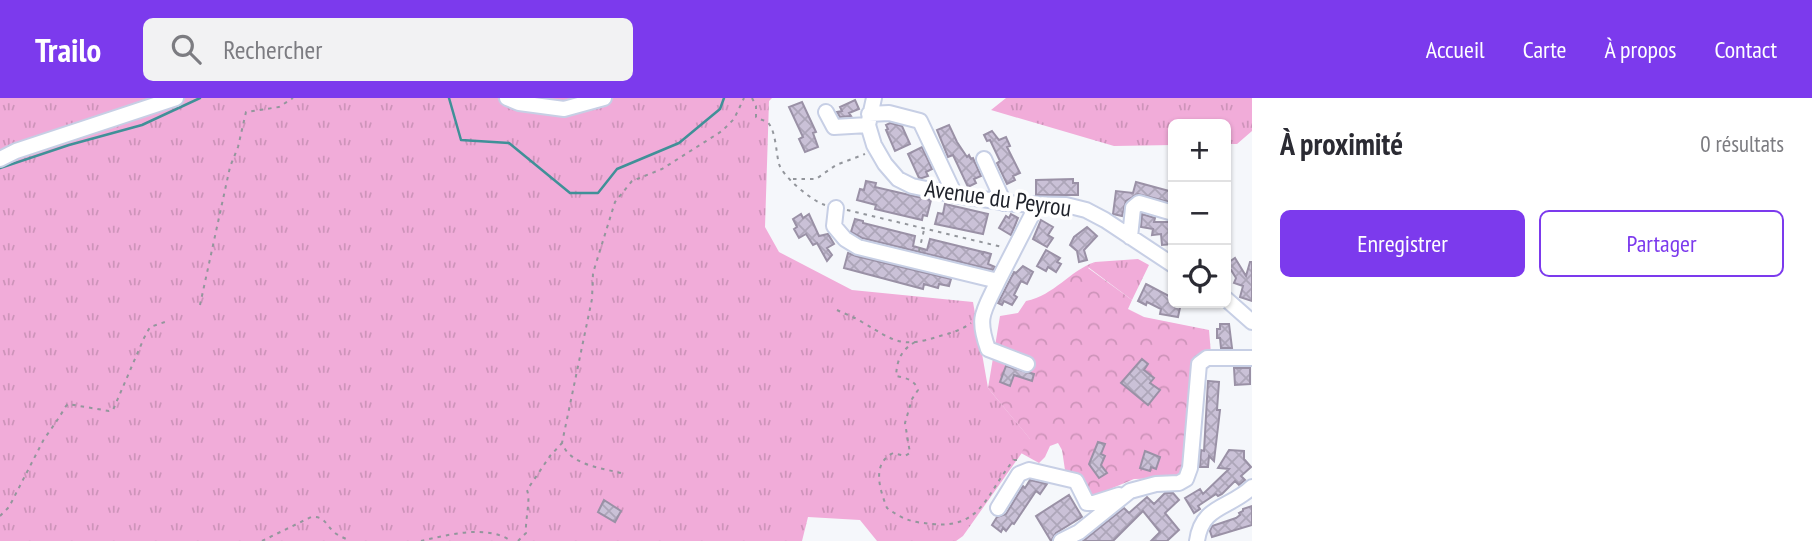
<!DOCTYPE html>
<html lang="fr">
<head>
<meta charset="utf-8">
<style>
  :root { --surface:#fff; --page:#f2f2f3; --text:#2b2b33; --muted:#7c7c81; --line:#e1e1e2; --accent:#7c3aed }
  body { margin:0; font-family:"PT Sans Narrow",sans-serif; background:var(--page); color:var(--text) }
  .controls { position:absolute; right:21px; top:21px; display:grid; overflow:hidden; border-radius:10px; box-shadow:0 2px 5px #0004 }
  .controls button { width:63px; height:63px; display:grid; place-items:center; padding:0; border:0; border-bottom:2px solid var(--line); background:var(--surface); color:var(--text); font:35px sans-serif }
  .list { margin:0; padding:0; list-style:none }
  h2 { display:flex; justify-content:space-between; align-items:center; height:91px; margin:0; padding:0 28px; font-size:30px }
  h2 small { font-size:23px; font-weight:400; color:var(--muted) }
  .actions { display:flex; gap:14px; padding:21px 28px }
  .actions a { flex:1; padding:16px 0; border:2px solid var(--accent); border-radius:10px; text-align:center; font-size:24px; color:var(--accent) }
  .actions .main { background:var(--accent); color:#fff }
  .icon { flex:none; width:38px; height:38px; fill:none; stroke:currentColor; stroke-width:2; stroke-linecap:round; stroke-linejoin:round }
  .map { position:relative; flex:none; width:1252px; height:443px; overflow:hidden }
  header { display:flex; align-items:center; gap:42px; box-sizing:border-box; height:98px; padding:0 35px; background:var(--accent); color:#fff }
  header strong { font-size:33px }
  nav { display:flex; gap:38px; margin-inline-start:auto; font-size:24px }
  .search { width:490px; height:63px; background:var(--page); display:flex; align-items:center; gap:18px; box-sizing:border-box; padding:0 24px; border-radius:10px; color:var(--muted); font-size:26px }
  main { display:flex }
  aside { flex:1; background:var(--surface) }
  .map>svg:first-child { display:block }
  .grass { fill:url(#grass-tufts) }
  .forest { fill:url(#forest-crowns) }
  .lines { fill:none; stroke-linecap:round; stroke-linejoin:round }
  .stream { stroke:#409098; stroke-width:2.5 }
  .building { fill:url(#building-cross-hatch); stroke:#9a91a6; stroke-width:2 }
  .minor-casing { stroke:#c7cfe5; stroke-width:18 }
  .path { stroke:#93969c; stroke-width:2; stroke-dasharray:3.5 5; stroke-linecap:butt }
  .minor { stroke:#fff; stroke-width:14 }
  .labels { text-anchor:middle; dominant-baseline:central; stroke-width:7; stroke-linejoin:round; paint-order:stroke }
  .street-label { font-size:24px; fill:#20232b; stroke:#fff }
</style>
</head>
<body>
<header>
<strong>Trailo</strong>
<div class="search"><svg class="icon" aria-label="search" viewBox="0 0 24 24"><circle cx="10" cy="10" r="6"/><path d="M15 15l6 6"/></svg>Rechercher</div>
<nav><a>Accueil</a><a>Carte</a><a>À propos</a><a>Contact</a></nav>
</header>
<main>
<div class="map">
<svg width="1252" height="443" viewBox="0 0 1252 443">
  <defs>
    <pattern id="grass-tufts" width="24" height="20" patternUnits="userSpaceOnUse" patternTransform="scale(1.75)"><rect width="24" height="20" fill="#f1acd9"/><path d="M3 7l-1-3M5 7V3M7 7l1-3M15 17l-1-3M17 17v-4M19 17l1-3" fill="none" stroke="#ce94ba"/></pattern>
    <pattern id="forest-crowns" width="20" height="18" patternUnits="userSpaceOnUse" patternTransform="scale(1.75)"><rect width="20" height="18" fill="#f1acd9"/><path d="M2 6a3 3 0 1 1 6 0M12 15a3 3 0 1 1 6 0" fill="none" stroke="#ce94ba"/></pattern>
    <pattern id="building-cross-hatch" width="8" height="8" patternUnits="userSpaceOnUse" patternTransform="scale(1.75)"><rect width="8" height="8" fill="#cac1d7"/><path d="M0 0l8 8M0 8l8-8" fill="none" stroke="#ada6b9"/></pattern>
  </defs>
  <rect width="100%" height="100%" fill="#f5f7fb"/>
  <path class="grass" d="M0,0H772L769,3L765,129L779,154L852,192L973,204L988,290L1031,342L963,438L956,443H877L860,422L808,419L802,443H0Z
    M1006,0H1252V33L1237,46H1226V26H1173V47L1114,48L991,12Z
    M1138,161L1149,167L1132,202L1088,169L1095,164Z"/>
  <path class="forest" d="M1095,164L1088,170L1132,202L1128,211L1144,219L1209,232L1211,256L1199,257L1193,263L1183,373L1177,380L1134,381L1091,399L1074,376L1065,372L1062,352L1058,345L1050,348L1045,359L1039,365L1021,355L1030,341L988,290L1000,218L1018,215L1026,203C1055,197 1069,173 1095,164Z"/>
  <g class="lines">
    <path class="stream" d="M449,0L461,42L509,45L570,95H598L617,71L679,45L720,11L724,0
      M0,70L69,47L142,27L200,0"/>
  </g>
  <path class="building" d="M855,2L859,11L849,15L851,18L840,19L837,14L842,13L840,9Z
    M802,4L816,34L813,35L818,49L805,54L799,41L803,39L789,9Z
    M890,25L902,28L910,46L895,53L886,32L888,31L886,27Z
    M949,27L957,44L967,59L969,57L971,61L973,60L981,78L974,81L976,85L968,89L953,57L948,59L937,32Z
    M992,33L999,42L1006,39L1010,48L1007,49L1020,75L1013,78L1015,82L1007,86L997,65L1000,63L990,42L987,43L984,37Z
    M922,49L932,71L926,74L928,78L922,80H919L908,56Z
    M1073,81V85H1078V97H1036V82Z
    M866,83L876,85L875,89L931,102L927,118L923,117L922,122L875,111L876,107L857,102L860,91L864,92Z
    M1136,84L1173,94V105L1138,96L1126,103L1122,118L1113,116L1116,93L1133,95Z
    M945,106L988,116L983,136L935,126L938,115L943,116Z
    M801,116L803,120L809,116L819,138L828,136L834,146L827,150L832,157L827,163L817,145L813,147L806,136L799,140L794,131L797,129L793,121Z
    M1011,116L1018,120L1011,137L999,130L1006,118L1009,120Z
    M1142,116L1155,120L1154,124H1173L1172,146L1162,147L1161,136L1152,137L1153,131L1141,129Z
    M855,121L863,123V125L915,138L913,148L927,152L930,141L983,154L982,157L984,154L991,156L988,166L995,169L993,172L862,140L851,134Z
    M1041,122L1053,129L1048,137L1053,140L1047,149L1033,141Z
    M1087,129L1097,138L1084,152L1087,162L1079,164L1077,153L1070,147L1074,139Z
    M1046,152L1060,160L1057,164L1061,166L1056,174L1048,169L1046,173L1037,168Z
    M848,155L856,158L951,181L949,188L939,186L938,190L924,186L923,191L844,170Z
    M1235,160L1246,178L1250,164H1252V203L1240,199L1243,188L1234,185L1236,180L1231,172L1226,171V166Z
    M1023,168L1033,174L1027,186L1021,183L1014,197L1017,199L1012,207L1004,203L1002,207L998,205L1014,174L1016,175Z
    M1146,186L1173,200V205H1181L1178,219L1160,216L1161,211L1147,204L1146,207L1138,203Z
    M1220,226H1229L1232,250H1221L1220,240H1217V231H1220Z
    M1142,261L1148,266L1144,272L1154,280L1150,285L1160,292L1148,307L1121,285Z
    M1006,268L1034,276L1032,283L1014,277L1010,288L1000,284Z
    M1234,270H1250V286L1235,287Z
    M1208,283L1219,284L1217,312H1220L1214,363L1209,358L1208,369H1200L1201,352L1204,353Z
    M1098,344L1105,346L1101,356L1105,358L1101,367L1107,375L1099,380L1089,366Z
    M1229,352L1244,353V361L1251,369L1241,378L1245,382L1239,387L1235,383L1222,396L1218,398L1216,396L1198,408L1200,411L1194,415L1185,400L1200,391L1203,396L1229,371L1218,370Z
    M1145,353L1160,359L1156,371L1151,369L1150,373L1140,370Z
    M1030,382L1047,386L1040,396L1036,393L1014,426L1012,425L1006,433L1003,430L1001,434L992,427L997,419L1006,416L1023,388L1025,390Z
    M1165,395H1173L1179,402L1165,415L1179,432L1167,443H1151L1160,434L1143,413L1113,443H1083L1124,410L1129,415L1147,399L1154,406Z
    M1069,397L1082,419L1056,435L1051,443L1036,418Z
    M604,402L621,413L615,424L598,414Z
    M1252,408V427L1212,439L1210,433L1212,428L1236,420L1240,417L1239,415L1243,413V411Z"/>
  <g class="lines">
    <g class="minor-casing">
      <path id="minor" d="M507,0L519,5L564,11L604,0
        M874,0L868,27L874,47L885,66L898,81L912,88L955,97L1016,106L1066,107L1086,112L1105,122L1173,167
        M826,14L834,29L868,27
        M869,16L889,15L920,23L955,97
        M0,61L16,53L176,0
        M984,61L1004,105
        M836,110L834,128L845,141L858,149L998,183L1037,107
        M1130,139L1133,110L1139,105L1173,115
        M998,183C984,213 976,218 988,251L1027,266
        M1226,201L1252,224
        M998,410L1019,376L1029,372L1076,383L1087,405H1094L1119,397
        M1061,443L1079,434L1130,393L1156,386L1179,385L1186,381L1190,370L1199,266L1207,260H1252
        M1197,443C1202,407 1229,411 1252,389"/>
    </g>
    <path class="path" d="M752,0L756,8V19C759,21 762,22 766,23C776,29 776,56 779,66C783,79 812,103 825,107
      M793,81H816L836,67L865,56
      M847,112L1002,149
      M919,153L924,132
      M200,207L230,69L238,49L246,14L279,9L293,0
      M837,212C845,216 854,219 862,224C895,243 900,251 940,238C951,235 962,232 971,225
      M915,244C901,252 897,262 896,278C906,280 915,282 918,292L912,301L905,325L910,355L905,358L893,355C871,366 880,392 887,410C905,423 912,424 933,426C983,431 987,393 1014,362H1020
      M621,375C601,370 570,367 562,345L592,201L593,175L615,104L632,83L662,71L722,33L734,21L744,0
      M0,418L9,409L44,341C52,330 59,320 66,308L68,306L109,313L113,312L144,240L150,229L165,224
      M262,443L311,419C325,418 325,426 334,434C338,438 345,440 350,443
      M421,443C447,437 487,426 511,443
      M518,443L526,435C525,421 531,402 527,392L550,358L562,345"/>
    <use href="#minor" class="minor"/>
  </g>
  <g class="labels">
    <g class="street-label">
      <text transform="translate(998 100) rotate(8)">Avenue du Peyrou</text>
    </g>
  </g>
</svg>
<div class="controls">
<button>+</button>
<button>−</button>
<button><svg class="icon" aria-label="locate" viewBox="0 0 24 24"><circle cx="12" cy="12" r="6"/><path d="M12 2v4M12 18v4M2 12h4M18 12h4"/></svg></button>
</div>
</div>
<aside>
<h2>À proximité<small>0 résultats</small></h2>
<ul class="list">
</ul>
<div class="actions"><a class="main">Enregistrer</a><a>Partager</a></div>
</aside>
</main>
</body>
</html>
